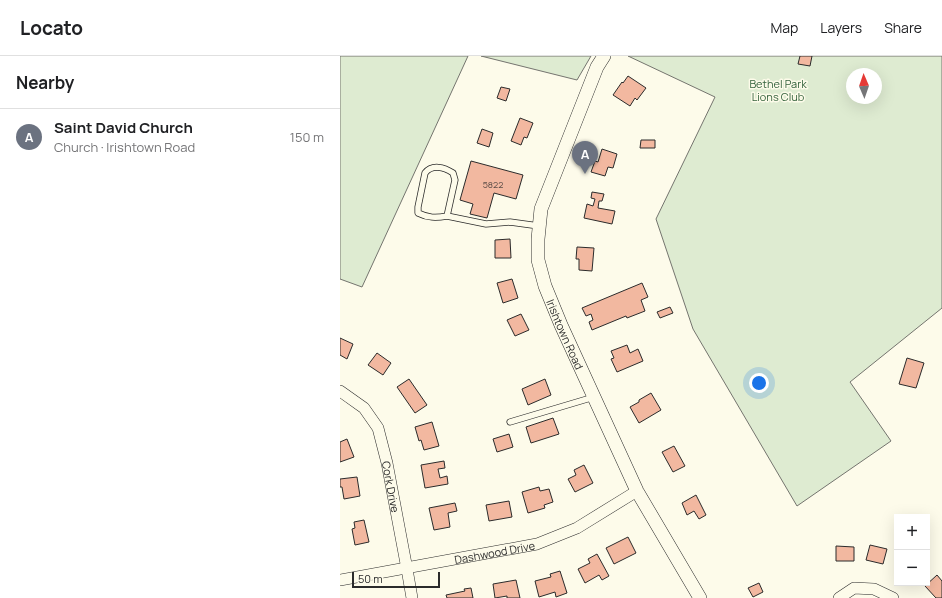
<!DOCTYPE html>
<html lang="en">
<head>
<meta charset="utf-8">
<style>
  :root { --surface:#fff; --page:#f6f6f6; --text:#202124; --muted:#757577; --line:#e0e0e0; --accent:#c62828 }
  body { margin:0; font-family:Manrope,sans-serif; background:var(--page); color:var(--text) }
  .controls { position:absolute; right:12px; bottom:12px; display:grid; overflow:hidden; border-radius:0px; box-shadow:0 4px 16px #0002 }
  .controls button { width:36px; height:36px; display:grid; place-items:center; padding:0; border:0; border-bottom:1px solid var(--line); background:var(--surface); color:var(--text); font:20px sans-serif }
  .compass { position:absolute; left:506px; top:12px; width:36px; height:36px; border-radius:50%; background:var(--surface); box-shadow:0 4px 16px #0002; rotate:358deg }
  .scale { position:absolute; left:12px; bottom:10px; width:88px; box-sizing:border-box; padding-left:4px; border:2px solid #2b2b2b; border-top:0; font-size:11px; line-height:14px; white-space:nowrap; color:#2b2b2b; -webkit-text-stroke:3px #fdfbea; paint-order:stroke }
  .you { position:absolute; left:419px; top:327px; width:14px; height:14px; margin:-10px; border:3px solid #fff; border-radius:50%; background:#1a73e8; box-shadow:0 0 0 6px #1a73e833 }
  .badge { display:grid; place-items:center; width:26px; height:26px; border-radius:50%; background:var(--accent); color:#fff; font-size:13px; font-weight:700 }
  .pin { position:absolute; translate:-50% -33px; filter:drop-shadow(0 1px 2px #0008) }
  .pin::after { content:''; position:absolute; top:21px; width:14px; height:12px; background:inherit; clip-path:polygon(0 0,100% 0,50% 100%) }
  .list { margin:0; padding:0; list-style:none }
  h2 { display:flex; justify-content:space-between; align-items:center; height:52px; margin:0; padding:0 16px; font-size:17px }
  h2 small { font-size:13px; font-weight:400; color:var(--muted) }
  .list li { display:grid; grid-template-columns:26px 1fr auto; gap:12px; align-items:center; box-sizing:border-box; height:56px; padding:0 16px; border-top:1px solid var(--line) }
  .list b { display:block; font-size:15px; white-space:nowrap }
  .list p { margin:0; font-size:13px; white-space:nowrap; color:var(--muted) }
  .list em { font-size:13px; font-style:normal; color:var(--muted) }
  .map { position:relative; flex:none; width:602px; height:542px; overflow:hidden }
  header { display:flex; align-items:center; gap:24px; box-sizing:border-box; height:56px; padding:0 20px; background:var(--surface); border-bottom:1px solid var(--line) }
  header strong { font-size:19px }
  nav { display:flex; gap:22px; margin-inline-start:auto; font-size:14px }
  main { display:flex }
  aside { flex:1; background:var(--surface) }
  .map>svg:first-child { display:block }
  .green { fill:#deebd1; stroke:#74746e; fill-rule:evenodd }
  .building { fill:#f2b8a0; stroke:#2b2b2b }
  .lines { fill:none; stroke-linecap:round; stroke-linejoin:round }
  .service-casing { stroke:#2b2b2b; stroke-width:7 }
  .minor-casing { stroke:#2b2b2b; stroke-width:12 }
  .tertiary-casing { stroke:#2b2b2b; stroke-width:14 }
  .service { stroke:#fdfbea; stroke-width:5.5 }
  .minor { stroke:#fdfbea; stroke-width:11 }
  .tertiary { stroke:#fdfbea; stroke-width:13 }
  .labels { text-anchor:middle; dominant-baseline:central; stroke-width:3; stroke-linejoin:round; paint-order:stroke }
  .number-label { font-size:9px; fill:#5d4e48 }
  .park-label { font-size:11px; fill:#34623c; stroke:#fdfbea }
  .street-label { font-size:11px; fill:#2b2b2b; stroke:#fdfbea }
</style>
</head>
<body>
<header>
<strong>Locato</strong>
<nav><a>Map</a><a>Layers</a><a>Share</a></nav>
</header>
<main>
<aside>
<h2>Nearby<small></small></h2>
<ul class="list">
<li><span class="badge" style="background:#6b7280">A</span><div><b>Saint David Church</b><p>Church · Irishtown Road</p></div><em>150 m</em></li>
</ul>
</aside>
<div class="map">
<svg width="602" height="542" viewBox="0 0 602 542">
  <rect width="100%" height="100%" fill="#fdfbea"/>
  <path class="green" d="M0,0H128L22,231L0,223Z
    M141,0H251L237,24Z
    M288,0H602V252L510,326L551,385L457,450L353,273L316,163L375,41ZM512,18H536V42H512Z"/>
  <path class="building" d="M460,0H472L470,10L458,8Z
    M288,20L306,32L297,44L295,42L290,50L273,39L282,26L283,27Z
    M161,31L170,33L166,45L157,42Z
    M180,62L193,67L187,82L184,81L181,89L171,85Z
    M142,73L153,77L149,91L137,87Z
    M301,84H315V92H300Z
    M262,93L277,98L273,112L268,111L265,120L251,116L255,105L258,106Z
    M131,105L183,119L176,143L154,137L147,162L130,158L133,148L120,144Z
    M252,136L264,138L262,145H259L258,152L275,155L272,168L244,162L247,148L253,150L255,143L251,142Z
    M170,183L171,202H155V184Z
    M237,191L254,192L252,215L239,214V203H236Z
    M172,223L178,242L163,247L157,227Z
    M302,227L308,241L301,244L305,255L287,262L286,260L252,274L249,266L253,264L251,258L246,260L242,252Z
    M330,251L333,257L320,262L317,256Z
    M181,258L189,274L175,280L167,264Z
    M0,282L13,288L7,303L0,299Z
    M287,289L290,297L298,293L303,305L277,316L271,303L274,302L271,295Z
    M37,297L51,307L43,319L28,309Z
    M567,302L584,307L576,332L559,328Z
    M69,323L87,349L75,357L57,331Z
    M205,323L211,339L188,349L182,333Z
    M311,337L321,354L299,367L290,351L299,346V344Z
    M213,362L219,378L191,387L186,371Z
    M92,366L99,390L84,394L81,384L79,385L75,371Z
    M169,378L173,391L157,396L153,383Z
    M7,383L14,401L0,406V386Z
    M334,390L345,410L333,416L322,396Z
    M104,405L105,412L98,413L100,422L107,420L108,428L85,432L81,409Z
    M244,409L253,427L235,436L228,423L236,419L234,414Z
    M17,421L20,440L4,443L2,431H0V423Z
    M199,431L200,435L209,433L213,446L204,449L205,452L188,457L182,436Z
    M356,439L366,459L359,463L354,455L347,459L342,447Z
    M169,445L172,461L149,465L146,449Z
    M115,447L117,455L108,457L110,471L94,474L89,452Z
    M24,464L29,486L15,489L12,473L15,472L14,466Z
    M288,481L296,497L274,508L266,492Z
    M530,489L547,493L543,508L526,504Z
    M496,490L514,491V505H496Z
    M257,498L269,520L262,524L259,519L245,527L238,513L250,507L248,503Z
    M220,515L227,537L216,541L215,536L199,541L195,525L211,521L210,518Z
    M597,519L602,525V542H596L585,530Z
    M176,524L180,542H167V540L155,542L153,528Z
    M419,527L423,536L413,541L408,532Z
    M131,532L133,542H107L106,539L125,535L124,533Z"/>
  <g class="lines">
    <g class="service-casing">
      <path id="service" d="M107,160C96,162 88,162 78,157V151L85,117C92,108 104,111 113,117L115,124L107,160L146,168L170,166L199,170
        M170,366L254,341"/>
    </g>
    <g class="minor-casing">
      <g id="minor">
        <path id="s1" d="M0,335L24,352L38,372L47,407L67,513L72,542"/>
        <path id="s2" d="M0,524L197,488L237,472L297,435"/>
        <path d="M499,542L514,532L534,533L553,542"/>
      </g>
    </g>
    <g class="tertiary-casing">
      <g id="tertiary">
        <path id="s3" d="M264,0L257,11L201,153L198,183V204L205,230L221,269L297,435L360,542"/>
      </g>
    </g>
    <use href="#service" class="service"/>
    <use href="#minor" class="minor"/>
    <use href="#tertiary" class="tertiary"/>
  </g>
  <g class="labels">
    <g class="number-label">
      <text x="153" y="128">5822</text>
    </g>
    <g class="park-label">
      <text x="438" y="27">Bethel Park<tspan x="438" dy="13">Lions Club</tspan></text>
    </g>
    <g class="street-label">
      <text stroke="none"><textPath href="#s3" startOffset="296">Irishtown Road</textPath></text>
      <text stroke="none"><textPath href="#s1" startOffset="114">Cork Drive</textPath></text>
      <text stroke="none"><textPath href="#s2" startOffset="157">Dashwood Drive</textPath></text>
    </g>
  </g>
</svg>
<div class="controls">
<button>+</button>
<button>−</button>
</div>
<svg class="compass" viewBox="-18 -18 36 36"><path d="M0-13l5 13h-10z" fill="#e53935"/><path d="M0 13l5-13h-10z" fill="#757577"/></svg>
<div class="scale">50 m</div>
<div class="you"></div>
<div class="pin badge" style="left:245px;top:118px;background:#6b7280">A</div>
</div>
</main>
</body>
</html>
